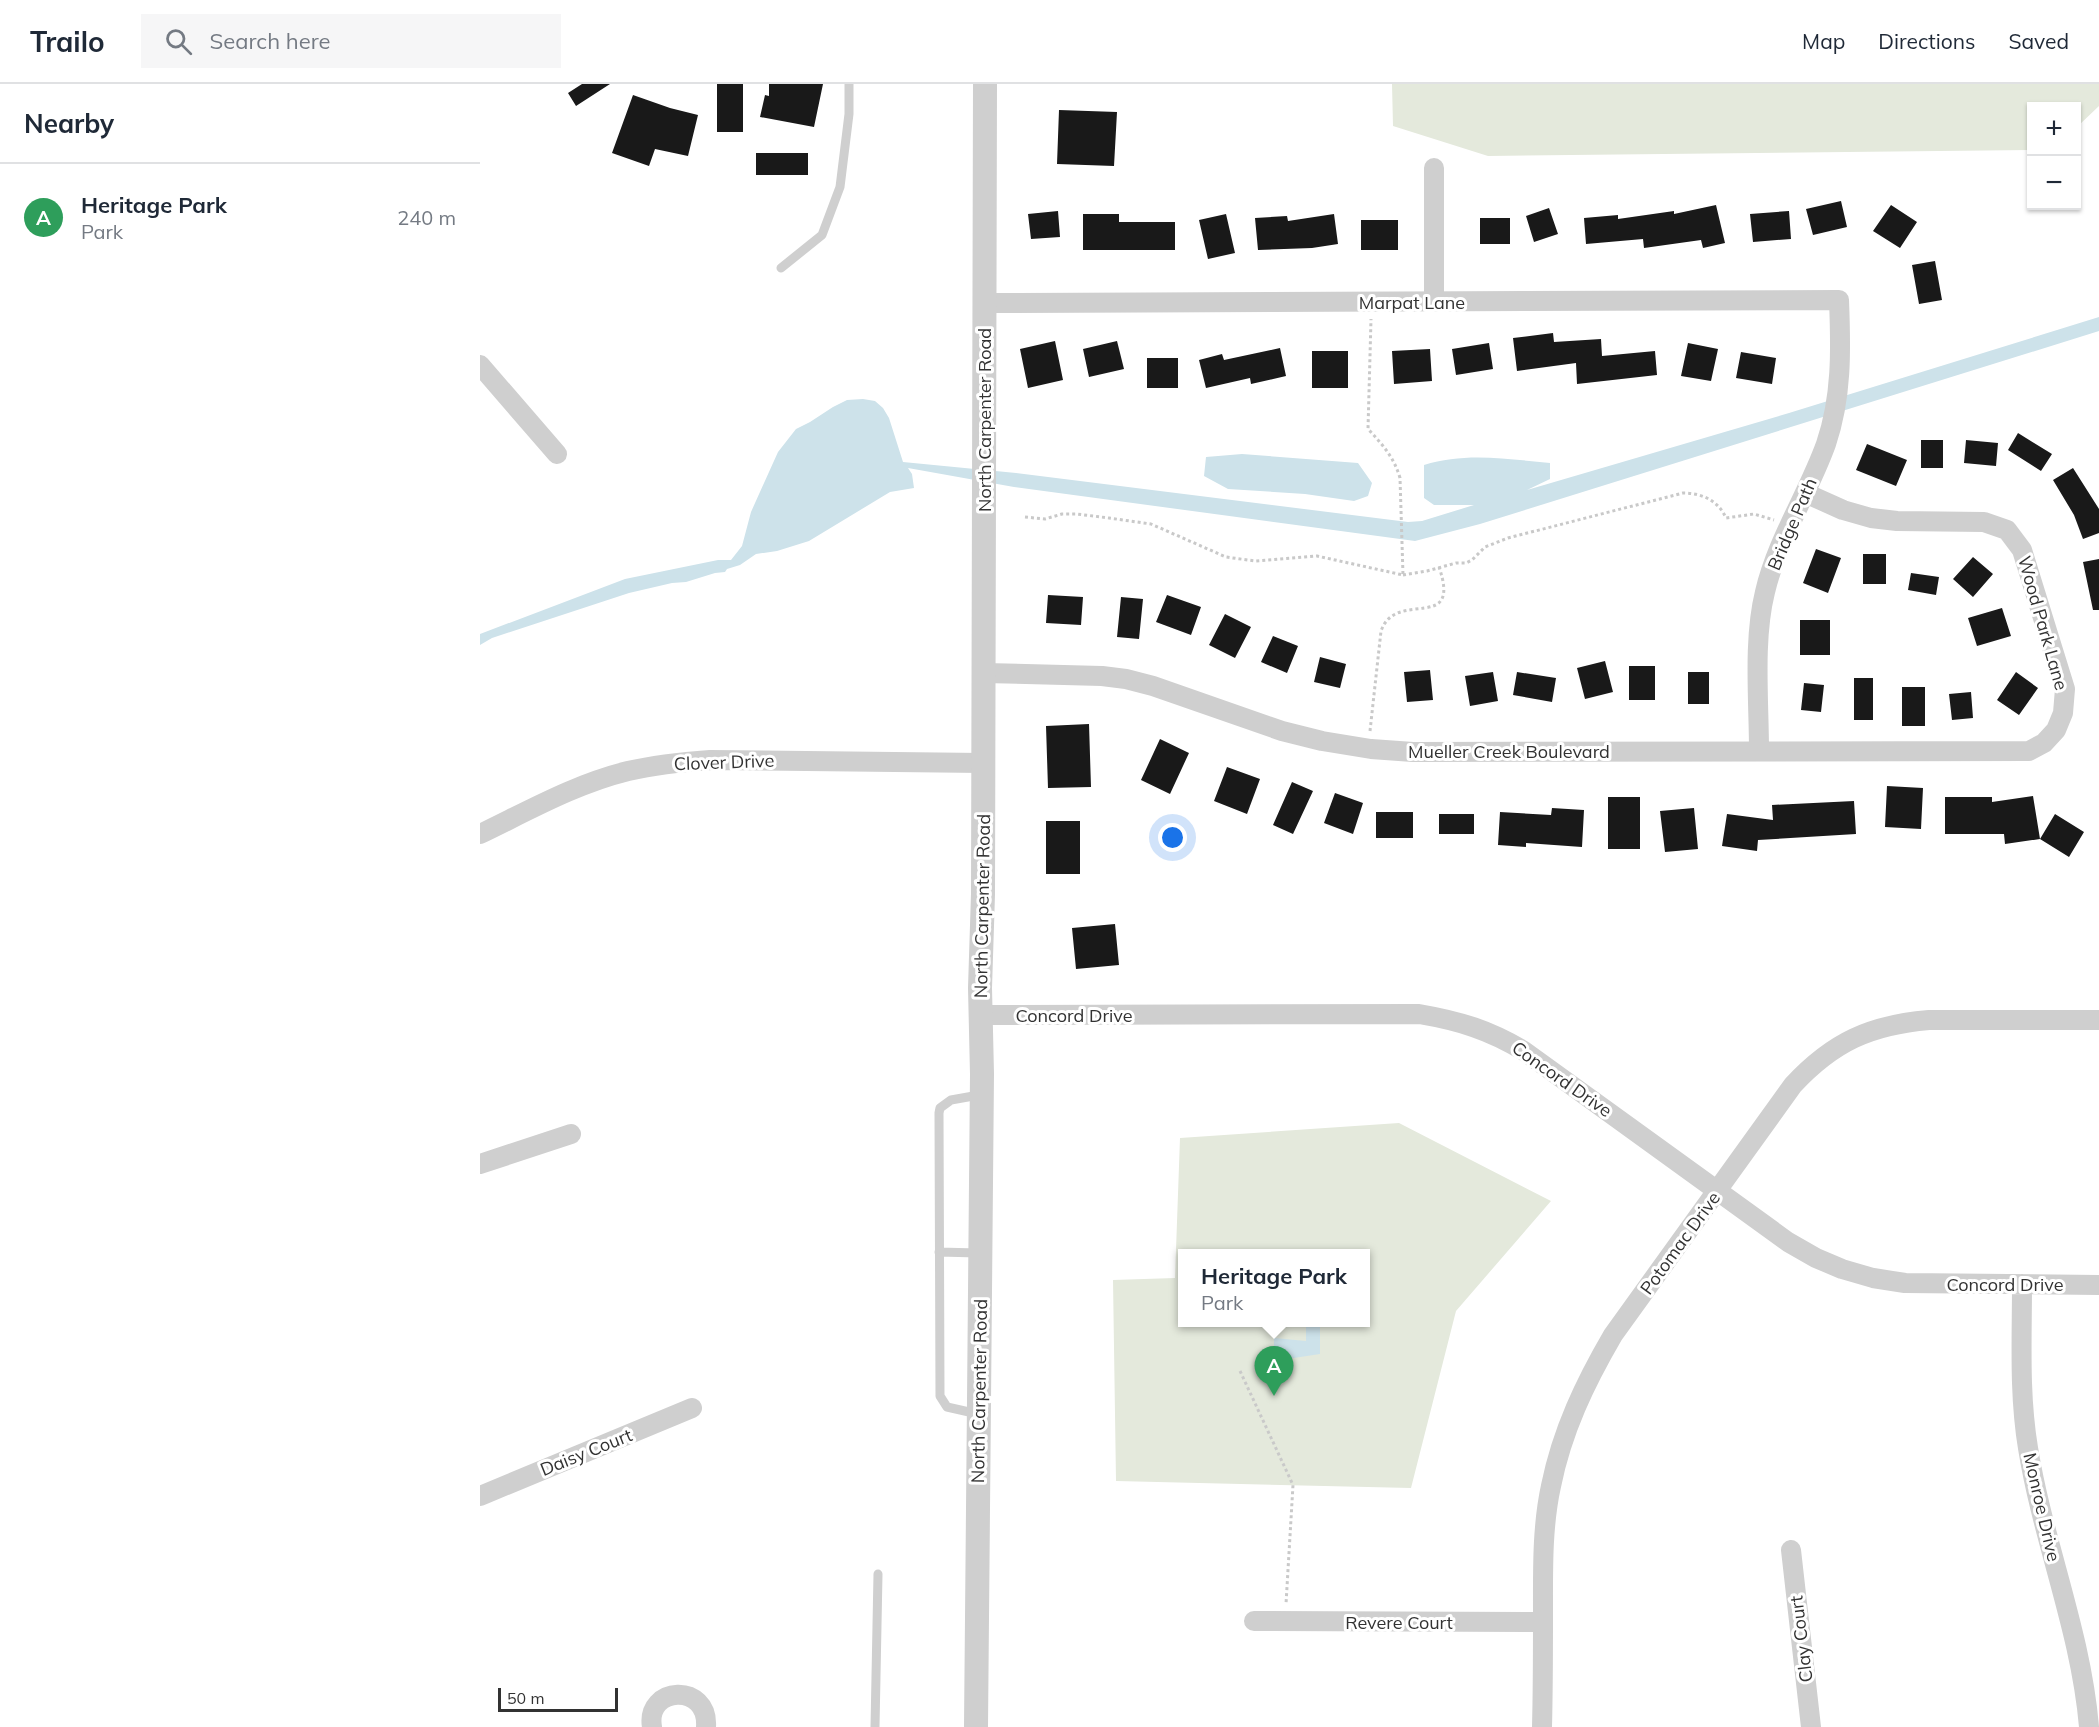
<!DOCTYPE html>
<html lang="en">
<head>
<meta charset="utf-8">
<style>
  :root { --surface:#fff; --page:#f6f6f7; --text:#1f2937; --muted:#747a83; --line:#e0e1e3; --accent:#db4360 }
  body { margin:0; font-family:Mulish,sans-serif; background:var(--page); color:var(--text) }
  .controls { position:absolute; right:18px; top:18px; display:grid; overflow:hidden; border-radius:0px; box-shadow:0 2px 4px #0004 }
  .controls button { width:54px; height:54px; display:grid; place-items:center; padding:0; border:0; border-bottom:2px solid var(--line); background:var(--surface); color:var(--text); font:30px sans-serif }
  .scale { position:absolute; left:18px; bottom:15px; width:120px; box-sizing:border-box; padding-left:6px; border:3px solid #323232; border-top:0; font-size:16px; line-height:21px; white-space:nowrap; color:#323232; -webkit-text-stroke:4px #fff; paint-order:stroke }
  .you { position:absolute; left:693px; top:754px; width:21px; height:21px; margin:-15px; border:4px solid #fff; border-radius:50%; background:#1a73e8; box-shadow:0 0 0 9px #1a73e833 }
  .badge { display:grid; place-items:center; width:39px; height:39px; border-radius:50%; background:var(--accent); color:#fff; font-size:20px; font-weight:700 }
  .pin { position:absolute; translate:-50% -50px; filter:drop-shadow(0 2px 3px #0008) }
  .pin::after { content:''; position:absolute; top:32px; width:21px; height:18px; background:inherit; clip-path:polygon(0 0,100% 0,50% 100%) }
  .popup { position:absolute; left:698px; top:1165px; width:192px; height:78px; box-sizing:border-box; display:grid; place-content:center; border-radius:0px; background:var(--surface); filter:drop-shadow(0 2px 4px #0005); font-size:20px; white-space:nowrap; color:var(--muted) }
  .popup b { font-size:22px; color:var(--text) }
  .popup::after { content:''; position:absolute; left:50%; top:100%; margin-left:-12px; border:12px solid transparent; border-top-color:var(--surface) }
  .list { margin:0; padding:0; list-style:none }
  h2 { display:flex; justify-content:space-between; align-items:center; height:78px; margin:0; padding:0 24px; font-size:26px }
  h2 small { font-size:20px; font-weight:400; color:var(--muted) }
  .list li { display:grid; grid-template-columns:39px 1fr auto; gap:18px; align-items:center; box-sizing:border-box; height:108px; padding:0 24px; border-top:2px solid var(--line) }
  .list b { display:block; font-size:22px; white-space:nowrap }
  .list p { margin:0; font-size:20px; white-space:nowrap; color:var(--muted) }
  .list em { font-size:20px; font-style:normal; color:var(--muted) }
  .icon { flex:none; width:33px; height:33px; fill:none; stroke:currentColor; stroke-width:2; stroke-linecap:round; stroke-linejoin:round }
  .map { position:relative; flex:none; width:1619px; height:1643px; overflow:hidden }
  header { display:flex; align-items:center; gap:36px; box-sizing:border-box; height:84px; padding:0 30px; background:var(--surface); border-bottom:2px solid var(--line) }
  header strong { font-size:28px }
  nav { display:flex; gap:33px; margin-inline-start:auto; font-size:21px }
  .search { width:420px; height:54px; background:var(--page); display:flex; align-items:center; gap:15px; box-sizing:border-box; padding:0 21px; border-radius:0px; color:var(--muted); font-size:22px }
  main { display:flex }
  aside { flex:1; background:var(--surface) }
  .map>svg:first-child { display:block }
  .green { fill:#e4e9dc; fill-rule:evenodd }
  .water { fill:#cde2ea }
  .building { fill:#191919 }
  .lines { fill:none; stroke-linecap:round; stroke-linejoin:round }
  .path { stroke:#c9c9c9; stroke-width:3; stroke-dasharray:3 3; stroke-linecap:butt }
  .service { stroke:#cfcfcf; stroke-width:9 }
  .minor { stroke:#cfcfcf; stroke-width:20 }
  .tertiary { stroke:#cfcfcf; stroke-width:24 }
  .labels { text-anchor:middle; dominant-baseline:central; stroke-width:6; stroke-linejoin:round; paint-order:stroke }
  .street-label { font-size:18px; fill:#323232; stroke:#fff }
</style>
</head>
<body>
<header>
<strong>Trailo</strong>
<div class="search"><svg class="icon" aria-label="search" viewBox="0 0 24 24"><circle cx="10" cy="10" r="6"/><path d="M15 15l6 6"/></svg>Search here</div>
<nav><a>Map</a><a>Directions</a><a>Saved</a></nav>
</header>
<main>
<aside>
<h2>Nearby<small></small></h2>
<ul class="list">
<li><span class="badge" style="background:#2e9e5b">A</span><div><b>Heritage Park</b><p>Park</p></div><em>240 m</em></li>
</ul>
</aside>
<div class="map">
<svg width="1619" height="1643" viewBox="0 0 1619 1643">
  <rect width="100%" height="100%" fill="#fff"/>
  <path class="green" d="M912,0H1619V22L1597,43L1596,22H1552L1551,66L1008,72L913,42Z
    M919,1039L1071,1117L976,1227L931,1404L636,1397L633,1196L695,1194L700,1054ZM702,1170H886V1238H702Z"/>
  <path class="water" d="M1619,233V247L1000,440L935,457L534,403L428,384L432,390L434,404L410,408L329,457L297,467L276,470L260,481L247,485L245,488L235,489L206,498L192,499L149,509L12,554L0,561V550L145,495L238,476H251L262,462L271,428L298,368L316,345L330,338L353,323L367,316L383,315L395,317L403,324L409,334L423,378L536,389L928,438L942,437L994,421H954L944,414V381C985,368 1027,375 1070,379V395L1047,406L1309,329Z
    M762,370L878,379L892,399L888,412L874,417L825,410L748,405L724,392L726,373Z
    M826,1239H840V1270L794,1277V1254L826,1257Z"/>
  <path class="building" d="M102,0H130L96,22L88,9Z
    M237,0H263V48H237Z
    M289,0H343L334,43L280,33L285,11L289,12Z
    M153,11L190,24L218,31L208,72L175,65L169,82L132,69Z
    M579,26L637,28L634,82L577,80Z
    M276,69H328V91H276Z
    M1361,117L1367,143L1333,151L1326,125Z
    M1236,121L1245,159L1223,164L1221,156L1164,164L1163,155L1106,160L1104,134L1138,131V135L1194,127V130Z
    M1411,121L1437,138L1420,164L1393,147Z
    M1069,124L1078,150L1054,158L1046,132Z
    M578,127L580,153L551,155L548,130Z
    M1309,127L1311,155L1273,158L1270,130Z
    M603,130H639V138H695V166H603Z
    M746,130L755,169L728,175L719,136Z
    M854,130L858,160L832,164L778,166L775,134L807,132L808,137Z
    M1000,134H1030V160H1000Z
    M881,136H918V166H881Z
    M1455,177L1462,216L1439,220L1432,181Z
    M1073,249L1074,258L1121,255L1122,272L1175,267L1177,291L1097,300L1096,279L1037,287L1033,254Z
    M575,257L583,296L548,304L540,265Z
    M637,257L644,285L609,293L603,265Z
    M1009,259L1013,285L976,291L972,265Z
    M1208,259L1238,265L1231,297L1201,292Z
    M800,264L806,292L771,300L770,294L726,304L719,276L742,270L744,276Z
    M950,265L952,297L914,300L912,267Z
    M832,267H868V304H832Z
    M1261,268L1296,274L1292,300L1256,294Z
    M667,274H698V304H667Z
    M1538,349L1572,370L1561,387L1528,366Z
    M1441,356H1463V384H1441Z
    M1486,356L1518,359L1516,382L1484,379Z
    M1387,360L1427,376L1416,402L1376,386Z
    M1593,384L1619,425V449L1603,455L1594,431L1573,396Z
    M1336,465L1361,474L1348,509L1323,499Z
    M1383,470H1406V500H1383Z
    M1493,473L1513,490L1493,513L1473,495Z
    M1619,475V526H1613L1603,478Z
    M1431,489L1459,493L1456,511L1428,506Z
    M568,511L603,513L601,541L566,539Z
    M687,511L721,523L711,551L676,538Z
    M641,513L663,515L659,555L637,553Z
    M1522,524L1531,552L1497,562L1488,534Z
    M745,530L771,543L755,574L729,561Z
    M1320,536H1350V571H1320Z
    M793,552L818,562L807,589L781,578Z
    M840,573L866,580L860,604L834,598Z
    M1125,577L1133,608L1105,615L1097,584Z
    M1149,582H1175V616H1149Z
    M950,586L953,616L927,618L924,588Z
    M1013,588L1018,617L990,622L985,592Z
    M1037,588L1076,594L1072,618L1033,611Z
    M1208,588H1229V620H1208Z
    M1536,588L1558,604L1539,631L1517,616Z
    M1374,594H1393V636H1374Z
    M1324,599L1344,601L1341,628L1321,626Z
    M1422,603H1445V642H1422Z
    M1491,608L1493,634L1472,636L1469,610Z
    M609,640L611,703L568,704L566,642Z
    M680,655L709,669L690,710L661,696Z
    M747,683L780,695L767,730L734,717Z
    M812,698L833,707L813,750L793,741Z
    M1407,702L1443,704L1441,745L1405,743Z
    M855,709L883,719L873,750L844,739Z
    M1553,712L1560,755L1525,760L1524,750H1465V713H1512V718Z
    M1128,713H1160V765H1128Z
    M1374,717L1376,750L1278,756L1277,767L1242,762L1247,730L1293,736L1292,721Z
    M1072,724L1104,726L1102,763L1046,759V763L1018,761L1020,728L1071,731Z
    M1214,724L1218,765L1185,768L1180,727Z
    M896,728H933V754H896Z
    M959,730H994V750H959Z
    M1575,730L1604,748L1589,773L1560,755Z
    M566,737H600V790H566Z
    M635,840L639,881L596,885L592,844Z"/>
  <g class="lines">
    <path class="path" d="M545,433L565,435L582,430H597L629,434L671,440L746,473L775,477L837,472L923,491L920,394C914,373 902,360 888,345L891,235
      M923,491L947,487L976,479H986L992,476L1005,463L1028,454L1203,409C1221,409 1238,416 1246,434L1274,430L1294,436
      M890,647L901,547C916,504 982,550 959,483
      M760,1287L813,1401L806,1520"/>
    <path class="service" d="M301,184L342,151L360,103L369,30V0
      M459,1168L498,1169
      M498,1330L467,1323L460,1312L459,1029L460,1024L471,1016L499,1011
      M395,1643L398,1490"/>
    <path class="minor" d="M954,84V218
      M504,219L1359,216C1361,266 1362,313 1346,360C1328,410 1297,456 1285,508C1273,556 1279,617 1279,667
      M0,281L77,370
      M504,589L622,592L646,595L673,602L802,647L842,657L891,665L933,668L1549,667L1564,659L1576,646L1583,629L1585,605L1542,466L1527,446L1504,438L1417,437L1391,434L1363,426L1325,409
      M0,750C48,727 95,700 148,687C175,681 202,678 230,676L503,679
      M500,931L939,930C980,937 1009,946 1044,967L1308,1158L1336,1174L1362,1185L1393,1194L1425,1199L1619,1201
      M0,1080L91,1050
      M1542,1200C1542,1255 1539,1310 1548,1364C1563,1458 1601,1547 1609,1643
      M0,1412L212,1324
      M1311,1466L1331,1643
      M774,1537L1063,1538
      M172,1643C165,1602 229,1598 226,1643
      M1062,1643C1063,1605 1063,1567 1063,1529C1063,1487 1062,1443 1071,1402C1082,1347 1105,1299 1133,1251L1313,1001C1353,958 1390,941 1449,936H1619"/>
    <path class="tertiary" d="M496,1643L502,990L500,904L503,810L505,0"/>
  </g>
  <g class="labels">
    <g class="street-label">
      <text x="932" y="218">Marpat Lane</text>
      <text transform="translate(504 336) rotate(-90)">North Carpenter Road</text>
      <text transform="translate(1312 440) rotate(-67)">Bridge Path</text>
      <text transform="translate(1563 539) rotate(74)">Wood Park Lane</text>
      <text x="1029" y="667">Mueller Creek Boulevard</text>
      <text transform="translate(244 678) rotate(-2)">Clover Drive</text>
      <text transform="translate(502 822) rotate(-89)">North Carpenter Road</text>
      <text x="594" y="931">Concord Drive</text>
      <text transform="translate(1082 995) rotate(35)">Concord Drive</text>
      <text transform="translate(1200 1159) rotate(-54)">Potomac Drive</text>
      <text x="1525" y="1200">Concord Drive</text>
      <text transform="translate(499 1307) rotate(-89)">North Carpenter Road</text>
      <text transform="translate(106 1368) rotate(-22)">Daisy Court</text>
      <text transform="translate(1562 1423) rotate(77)">Monroe Drive</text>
      <text x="919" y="1538">Revere Court</text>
      <text transform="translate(1321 1555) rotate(-97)">Clay Court</text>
    </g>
  </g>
</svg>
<div class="controls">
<button>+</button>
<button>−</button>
</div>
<div class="scale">50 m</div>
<div class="you"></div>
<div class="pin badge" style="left:794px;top:1312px;background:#2e9e5b">A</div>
<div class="popup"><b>Heritage Park</b>Park</div>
</div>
</main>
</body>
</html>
